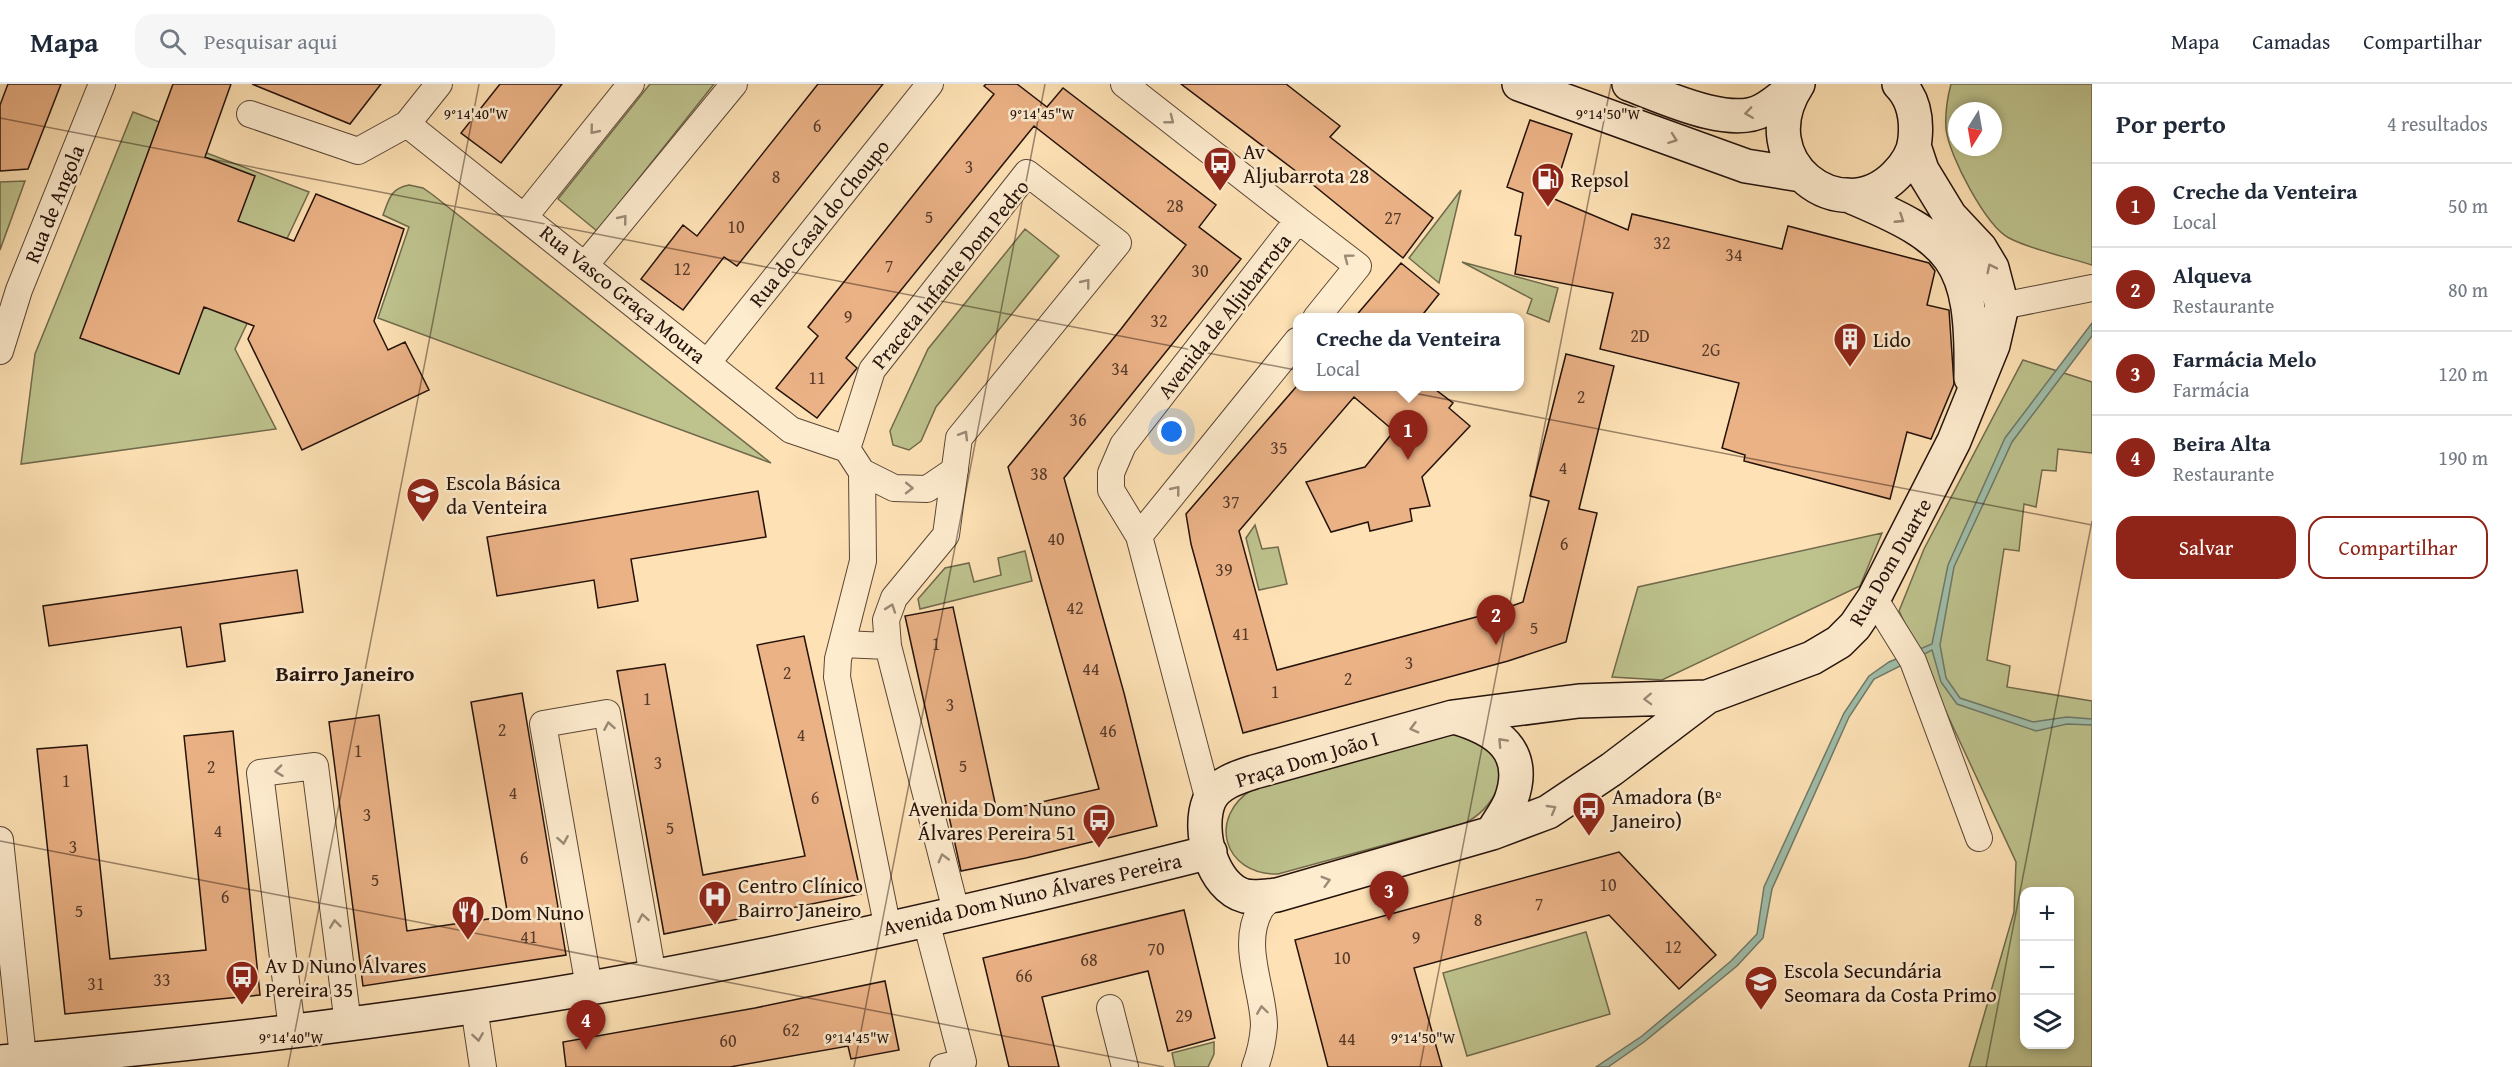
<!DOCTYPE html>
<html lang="pt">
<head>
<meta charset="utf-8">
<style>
  :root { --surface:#fff; --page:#f6f6f7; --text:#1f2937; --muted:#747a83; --line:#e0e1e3; --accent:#8f2418 }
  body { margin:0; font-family:"Gentium Book Plus",serif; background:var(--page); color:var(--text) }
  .controls { position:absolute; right:18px; bottom:18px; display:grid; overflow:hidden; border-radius:12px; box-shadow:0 3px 9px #0003 }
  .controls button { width:54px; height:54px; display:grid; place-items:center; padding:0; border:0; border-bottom:2px solid var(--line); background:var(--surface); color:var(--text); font:30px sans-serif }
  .compass { position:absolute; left:1948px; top:18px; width:54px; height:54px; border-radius:50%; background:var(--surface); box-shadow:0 3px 9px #0003; rotate:191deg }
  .you { position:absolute; left:1172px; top:348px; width:21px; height:21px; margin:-15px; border:4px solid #fff; border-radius:50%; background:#1a73e8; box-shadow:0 0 0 9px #1a73e833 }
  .badge { display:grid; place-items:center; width:39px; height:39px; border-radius:50%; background:var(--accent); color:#fff; font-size:20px; font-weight:700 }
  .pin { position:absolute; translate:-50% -50px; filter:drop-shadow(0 2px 3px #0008) }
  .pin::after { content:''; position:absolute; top:32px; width:21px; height:18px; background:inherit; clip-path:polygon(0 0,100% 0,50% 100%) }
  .popup { position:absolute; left:1293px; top:229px; width:231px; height:78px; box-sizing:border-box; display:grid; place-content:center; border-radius:12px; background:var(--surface); filter:drop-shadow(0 2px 4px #0005); font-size:20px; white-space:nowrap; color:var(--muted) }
  .popup b { font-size:22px; color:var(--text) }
  .popup::after { content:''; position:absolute; left:50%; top:100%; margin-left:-12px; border:12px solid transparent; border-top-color:var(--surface) }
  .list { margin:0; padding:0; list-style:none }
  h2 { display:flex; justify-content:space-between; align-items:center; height:78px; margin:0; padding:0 24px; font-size:26px }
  h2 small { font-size:20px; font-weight:400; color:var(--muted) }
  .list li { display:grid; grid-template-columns:39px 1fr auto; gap:18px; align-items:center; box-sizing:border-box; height:84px; padding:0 24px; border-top:2px solid var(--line) }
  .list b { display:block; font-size:22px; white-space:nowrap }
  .list p { margin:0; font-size:20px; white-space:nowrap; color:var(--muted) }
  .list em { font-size:20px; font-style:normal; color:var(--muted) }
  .actions { display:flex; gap:12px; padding:18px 24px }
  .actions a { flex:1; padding:14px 0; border:2px solid var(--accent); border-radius:18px; text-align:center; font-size:21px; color:var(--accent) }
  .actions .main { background:var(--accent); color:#fff }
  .icon { flex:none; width:33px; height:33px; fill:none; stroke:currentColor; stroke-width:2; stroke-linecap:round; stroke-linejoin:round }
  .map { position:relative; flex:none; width:2092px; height:983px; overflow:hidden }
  header { display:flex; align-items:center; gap:36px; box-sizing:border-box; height:84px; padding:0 30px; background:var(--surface); border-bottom:2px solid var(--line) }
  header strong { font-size:28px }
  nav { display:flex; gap:33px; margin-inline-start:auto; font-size:21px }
  .search { width:420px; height:54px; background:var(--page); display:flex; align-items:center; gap:15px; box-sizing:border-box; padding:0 21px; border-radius:18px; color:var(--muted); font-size:22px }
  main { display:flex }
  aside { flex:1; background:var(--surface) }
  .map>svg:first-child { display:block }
  .green { fill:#bec38e; stroke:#716a4c; stroke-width:1.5; fill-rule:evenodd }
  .water { fill:#a0beaa; stroke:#6e796a; stroke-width:1.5 }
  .building { fill:#ebb286; stroke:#24120b; stroke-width:1.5 }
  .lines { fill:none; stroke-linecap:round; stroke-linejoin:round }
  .street-casing { stroke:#5a4636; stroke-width:28 }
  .secondary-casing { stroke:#24120b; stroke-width:36 }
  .street { stroke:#feeccf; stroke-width:26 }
  .secondary { stroke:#feeccf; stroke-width:33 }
  .oneway { stroke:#9c8a77 }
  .ticks { fill:none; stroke:#24120b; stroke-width:1.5; stroke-opacity:0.45 }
  .labels { text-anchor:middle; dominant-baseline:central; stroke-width:5; stroke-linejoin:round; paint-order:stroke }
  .number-label { font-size:18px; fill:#563a2a }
  .poi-label { font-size:21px; fill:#24120b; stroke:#feeccf; text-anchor:start }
  .street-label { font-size:21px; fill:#24120b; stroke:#feeccf }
  .neighbourhood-label { font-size:22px; font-weight:bold; fill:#24120b; stroke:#feeccf }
  .ticks-label { font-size:15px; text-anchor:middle; fill:#24120b; stroke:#feeccf; stroke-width:5; stroke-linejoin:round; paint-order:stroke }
</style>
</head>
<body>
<header>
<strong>Mapa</strong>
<div class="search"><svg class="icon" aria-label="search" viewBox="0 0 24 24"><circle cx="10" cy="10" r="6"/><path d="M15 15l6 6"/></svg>Pesquisar aqui</div>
<nav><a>Mapa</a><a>Camadas</a><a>Compartilhar</a></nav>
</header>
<main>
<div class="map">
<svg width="2092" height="983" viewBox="0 0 2092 983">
  <rect width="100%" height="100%" fill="#fee2b5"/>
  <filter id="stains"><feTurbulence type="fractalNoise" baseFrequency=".00333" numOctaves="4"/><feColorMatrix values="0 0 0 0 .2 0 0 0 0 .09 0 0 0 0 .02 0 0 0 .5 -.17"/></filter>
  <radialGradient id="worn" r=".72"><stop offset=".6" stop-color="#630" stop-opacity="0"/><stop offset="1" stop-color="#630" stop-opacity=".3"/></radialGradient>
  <path class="green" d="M650,0H714L597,147L558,115Z
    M1951,0H2092V181C2067,173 2032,166 2009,154C1986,142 1949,72 1946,45C1945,30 1947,15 1951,0ZM1957,27H1993V63H1957Z
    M133,28L207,56L204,68L309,108L235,265L276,345L21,380L35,270Z
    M25,97L0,166V98Z
    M409,101L423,104L433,111L771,379L378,234L409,143L383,131C389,115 391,104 409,101Z
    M1461,106L1439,199L1409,174Z
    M1025,145L1059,172L936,323L921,357L909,366L893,361L890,347L928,265Z
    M1462,178L1558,204L1549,238L1527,229L1532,215Z
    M2023,276L2092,298V369L2058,365L2056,387L2042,386L2036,423L2024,420L2019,467L2004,465L1987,576L2010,582L2007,603L2092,617V983H1969L2014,828L2016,778L1899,527L1924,465ZM2024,808H2070V960H2024Z
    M1255,441L1262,465L1278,463L1287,500L1259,506L1246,454Z
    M1882,449L1860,502L1662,596L1612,593L1638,503Z
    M1025,467L1032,497L920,525L918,515L945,484L969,479L974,498L1001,491L998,474Z
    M1456,648C1465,652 1479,656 1486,662C1515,689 1493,725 1465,739L1278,790C1223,791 1207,733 1253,705Z
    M1586,848L1610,930L1467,972L1443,889Z
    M1214,958V970L1208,983H1175L1172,969Z"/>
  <path class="water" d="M2092,239V252L2012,358L1954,483L1940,561L1946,594L1960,614L2033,638L2067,633L2092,635V641L2067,640L2036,647L1957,620L1941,598L1932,566L1874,595L1849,633L1772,805L1763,854L1737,882L1644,958L1608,983H1596L1642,952L1679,921L1731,877L1757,850L1764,803L1844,629L1869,592L1889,578L1932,560L1948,481L2005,354Z"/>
  <path class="building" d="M8,0H61L28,85L0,87V21Z
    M173,0H231L205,73L255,92L238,137L294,157L316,110L404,145L374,237L388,266L405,258L429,306L302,366L248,255L254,242L204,223L179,290L80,254Z
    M252,0H381L350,40Z
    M500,0H562L501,79L461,49Z
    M818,0H883L737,182L724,173L683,226L641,195L683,141L697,152Z
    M986,0H1017L1047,23L1063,4L1216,121L1199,143L1241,175L1064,394L1124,609L1157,742L1026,774L961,787L905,532L953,523L997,728L1099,705L1008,383L1121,245L1186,161L1034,42L846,274L857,284L817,334L776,304L818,252L808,243L994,10L984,2Z
    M1181,0H1286L1340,42L1330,53L1433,134L1403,174L1301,91Z
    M1530,36L1572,50L1552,114L1628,146L1632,130L1782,165L1788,142L1929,179L1935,187L1927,221L1949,226L1954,300L1931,355L1907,348L1890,415L1744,377L1745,371L1722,364L1739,299L1600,265L1613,209L1515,190L1521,152L1515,151L1523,109L1507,103Z
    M1401,179L1439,210L1420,234H1354Z
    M1566,270L1614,282L1579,425L1597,429L1566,558L1508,577L1243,649L1191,460L1186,430L1296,303H1432L1453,319L1449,324L1470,342L1422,393L1430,422L1410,425L1412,437L1370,447L1368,438L1331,448L1306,398L1365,383L1394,347L1354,313L1239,447L1277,586L1495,528L1523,518L1549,417L1530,412Z
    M758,407L766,453L631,475L638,517L598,524L594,496L497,512L487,453Z
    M297,486L303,528L220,540L225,577L187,583L181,543L49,562L43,522Z
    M804,552L861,810L664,850L617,587L665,580L703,791L805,772L757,561Z
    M522,609L566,871L363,902L329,638L379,631L407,847L508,832L471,618Z
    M233,647L260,911L65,930L37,665L87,661L110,875L206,866L184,652Z
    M1619,768L1716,871L1679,905L1609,831L1414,884L1442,983H1328L1295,856Z
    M1184,826L1215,954L1168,967L1148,887L1042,913L1059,983H1009L983,874Z
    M885,897L899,966L851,975L848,962L730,983H566L563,958L755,924Z"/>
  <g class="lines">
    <g class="street-casing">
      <path id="street" d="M1124,0L1298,136L1123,361L1111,389V406L1139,452L1209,717
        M250,30L358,67L407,40L439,0
        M407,40L791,346L847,365
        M525,132L631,0
        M1298,136L1358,182L1316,234
        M586,180L734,0
        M2002,222L2092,204
        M0,267L19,206L102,0
        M708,278L930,0
        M862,388L894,404L927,405L955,386
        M1139,452L1297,257
        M1874,514L1913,577L1979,754
        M842,560L888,562
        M0,756L24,983
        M926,837L963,978L943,983
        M888,845L837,593L838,575L863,477L862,388L847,365L872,286L1027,89L1118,159L959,354L946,451L894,514L886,536L888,562L957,831
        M589,903L543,640L607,629L653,892
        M474,923L483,983
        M1110,924L1125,983
        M292,946L260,689L315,682L348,940
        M1255,983C1260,970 1263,956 1264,942C1264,906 1240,862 1260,826C1263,820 1271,815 1277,811"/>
    </g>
    <g class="secondary-casing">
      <path id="secondary" d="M1519,0L1746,82L1801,91
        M1629,0C1662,12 1730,45 1763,26C1775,20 1786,9 1797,1
        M1798,0C1747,78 1841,147 1896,91C1906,81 1914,69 1915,55C1917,35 1914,15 1899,0
        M1847,111C1955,156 1973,175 1971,294
        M1707,613L1579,617L1453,633L1254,688C1238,693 1216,700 1209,717C1197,747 1212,803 1245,812C1255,814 1266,812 1277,811L1492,749L1548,728L1612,685L1707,613L1812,574L1839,558L1855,542L1874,514L1954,357L1993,261L2002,222L1992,184L1980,164L1950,132L1922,86L1914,62
        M1454,633C1496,645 1529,666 1511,716C1507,727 1498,738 1492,749
        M0,978C157,964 316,946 472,923C721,886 967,829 1210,768"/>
    </g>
    <use href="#street" class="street"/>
    <use href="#secondary" class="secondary"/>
  </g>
  <defs><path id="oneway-chevron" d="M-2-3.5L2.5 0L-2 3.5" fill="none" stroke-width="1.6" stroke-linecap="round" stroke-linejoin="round" transform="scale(1.5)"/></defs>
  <g class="oneway">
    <use href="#oneway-chevron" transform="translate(1749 29) rotate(172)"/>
    <use href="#oneway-chevron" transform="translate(1170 36) rotate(38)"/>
    <use href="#oneway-chevron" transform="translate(594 46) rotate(129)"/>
    <use href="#oneway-chevron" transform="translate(1673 55) rotate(20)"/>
    <use href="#oneway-chevron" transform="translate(623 135) rotate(-51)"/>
    <use href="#oneway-chevron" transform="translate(1900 135) rotate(33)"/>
    <use href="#oneway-chevron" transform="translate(1348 174) rotate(-143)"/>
    <use href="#oneway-chevron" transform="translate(1991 184) rotate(-116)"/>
    <use href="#oneway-chevron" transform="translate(1086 199) rotate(-51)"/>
    <use href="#oneway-chevron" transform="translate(964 351) rotate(-59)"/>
    <use href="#oneway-chevron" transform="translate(909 404) rotate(1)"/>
    <use href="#oneway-chevron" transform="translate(1176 406) rotate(-51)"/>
    <use href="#oneway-chevron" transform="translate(891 524) rotate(-71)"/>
    <use href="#oneway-chevron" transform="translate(1648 615) rotate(178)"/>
    <use href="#oneway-chevron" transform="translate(609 642) rotate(-100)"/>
    <use href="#oneway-chevron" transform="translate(1414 644) rotate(165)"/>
    <use href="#oneway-chevron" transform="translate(1502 658) rotate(-133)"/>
    <use href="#oneway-chevron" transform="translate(279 687) rotate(173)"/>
    <use href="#oneway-chevron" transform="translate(1552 725) rotate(-30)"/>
    <use href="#oneway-chevron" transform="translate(563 756) rotate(80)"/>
    <use href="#oneway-chevron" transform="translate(943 774) rotate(-105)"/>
    <use href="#oneway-chevron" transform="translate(1326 797) rotate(-16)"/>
    <use href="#oneway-chevron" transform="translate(643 834) rotate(-100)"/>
    <use href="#oneway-chevron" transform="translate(335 840) rotate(-97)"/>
    <use href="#oneway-chevron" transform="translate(1262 926) rotate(-98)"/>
    <use href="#oneway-chevron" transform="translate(478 953) rotate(81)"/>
  </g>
  <path class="ticks" d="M0,34L2092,441M0,757L1164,983M288,983L479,0M854,983L1045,0M1420,983L1611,0M1986,983L2092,437"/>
  <defs>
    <g id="bus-pin" transform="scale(1.725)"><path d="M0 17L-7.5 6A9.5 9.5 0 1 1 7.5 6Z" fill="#8f2418" stroke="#feeccf"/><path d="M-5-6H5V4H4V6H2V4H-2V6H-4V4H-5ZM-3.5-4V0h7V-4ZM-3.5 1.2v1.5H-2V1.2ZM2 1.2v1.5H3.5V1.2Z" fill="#fff"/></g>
    <g id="fuel-pin" transform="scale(1.725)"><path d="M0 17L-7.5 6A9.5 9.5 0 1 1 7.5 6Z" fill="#8f2418" stroke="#feeccf"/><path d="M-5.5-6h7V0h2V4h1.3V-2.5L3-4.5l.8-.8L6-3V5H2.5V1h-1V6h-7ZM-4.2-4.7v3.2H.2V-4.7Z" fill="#fff"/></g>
    <g id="building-pin" transform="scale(1.725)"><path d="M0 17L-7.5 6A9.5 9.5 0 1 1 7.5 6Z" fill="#8f2418" stroke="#feeccf"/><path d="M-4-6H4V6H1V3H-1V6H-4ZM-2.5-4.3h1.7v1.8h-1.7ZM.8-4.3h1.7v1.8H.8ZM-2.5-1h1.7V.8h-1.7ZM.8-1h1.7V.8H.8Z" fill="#fff"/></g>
    <g id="school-pin" transform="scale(1.725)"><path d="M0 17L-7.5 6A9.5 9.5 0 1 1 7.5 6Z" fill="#8f2418" stroke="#feeccf"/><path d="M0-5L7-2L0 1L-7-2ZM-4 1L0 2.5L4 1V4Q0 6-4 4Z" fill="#fff"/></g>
    <g id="hospital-pin" transform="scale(1.725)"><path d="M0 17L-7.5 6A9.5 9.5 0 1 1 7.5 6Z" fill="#8f2418" stroke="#feeccf"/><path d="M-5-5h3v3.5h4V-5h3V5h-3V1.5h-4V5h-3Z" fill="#fff"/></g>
    <g id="restaurant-pin" transform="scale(1.725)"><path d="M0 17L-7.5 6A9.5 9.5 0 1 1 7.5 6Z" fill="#8f2418" stroke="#feeccf"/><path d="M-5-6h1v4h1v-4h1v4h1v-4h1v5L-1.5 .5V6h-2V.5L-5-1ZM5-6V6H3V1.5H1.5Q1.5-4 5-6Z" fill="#fff"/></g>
  </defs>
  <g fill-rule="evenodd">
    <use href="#bus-pin" x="1220" y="79"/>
    <use href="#fuel-pin" x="1548" y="95"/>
    <use href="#building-pin" x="1850" y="255"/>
    <use href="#school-pin" x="423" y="410"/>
    <use href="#bus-pin" x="1589" y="724"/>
    <use href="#bus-pin" x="1099" y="736"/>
    <use href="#hospital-pin" x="715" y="813"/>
    <use href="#restaurant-pin" x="468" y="828"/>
    <use href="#bus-pin" x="242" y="893"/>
    <use href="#school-pin" x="1761" y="898"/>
  </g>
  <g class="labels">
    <g class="number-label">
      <text x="817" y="41">6</text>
      <text x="969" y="82">3</text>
      <text x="776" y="92">8</text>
      <text x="1175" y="121">28</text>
      <text x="929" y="132">5</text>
      <text x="1393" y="133">27</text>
      <text x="736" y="142">10</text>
      <text x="1662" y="158">32</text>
      <text x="1734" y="170">34</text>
      <text x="889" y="181">7</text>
      <text x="682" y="184">12</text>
      <text x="1200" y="186">30</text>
      <text x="848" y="232">9</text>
      <text x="1159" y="236">32</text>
      <text x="1640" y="251">2D</text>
      <text x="1711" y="265">2G</text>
      <text x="1120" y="284">34</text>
      <text x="817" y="293">11</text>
      <text x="1581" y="312">2</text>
      <text x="1078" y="335">36</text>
      <text x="1279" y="363">35</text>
      <text x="1563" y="383">4</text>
      <text x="1039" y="389">38</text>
      <text x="1231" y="417">37</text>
      <text x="1056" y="454">40</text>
      <text x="1564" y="459">6</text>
      <text x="1224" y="485">39</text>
      <text x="1075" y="523">42</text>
      <text x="1534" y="543">5</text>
      <text x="1241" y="549">41</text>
      <text x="936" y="559">1</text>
      <text x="1409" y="578">3</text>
      <text x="1091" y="584">44</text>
      <text x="787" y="588">2</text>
      <text x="1348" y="594">2</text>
      <text x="1275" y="607">1</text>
      <text x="647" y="614">1</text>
      <text x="950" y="620">3</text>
      <text x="502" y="645">2</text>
      <text x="1108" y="646">46</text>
      <text x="801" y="650">4</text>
      <text x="358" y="666">1</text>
      <text x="658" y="678">3</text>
      <text x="963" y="681">5</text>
      <text x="211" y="682">2</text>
      <text x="66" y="696">1</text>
      <text x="513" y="708">4</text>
      <text x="815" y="713">6</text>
      <text x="367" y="730">3</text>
      <text x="670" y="743">5</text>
      <text x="218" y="746">4</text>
      <text x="73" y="762">3</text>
      <text x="524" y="773">6</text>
      <text x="375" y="795">5</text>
      <text x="1608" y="800">10</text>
      <text x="225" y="812">6</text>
      <text x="1539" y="819">7</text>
      <text x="79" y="826">5</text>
      <text x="1478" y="835">8</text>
      <text x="529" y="852">41</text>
      <text x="1416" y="853">9</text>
      <text x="1673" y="862">12</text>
      <text x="1156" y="864">70</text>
      <text x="1342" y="873">10</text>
      <text x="1089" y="875">68</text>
      <text x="1024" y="891">66</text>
      <text x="162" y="895">33</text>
      <text x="96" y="899">31</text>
      <text x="1184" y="931">29</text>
      <text x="791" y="945">62</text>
      <text x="1347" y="954">44</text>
      <text x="728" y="956">60</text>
    </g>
    <g class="poi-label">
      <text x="1243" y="67">Av<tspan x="1243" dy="24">Aljubarrota 28</tspan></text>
      <text x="1571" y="95">Repsol</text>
      <text x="1873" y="255">Lido</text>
      <text x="446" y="398">Escola Básica<tspan x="446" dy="24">da Venteira</tspan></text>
      <text x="1612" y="712">Amadora (Bº<tspan x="1612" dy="24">Janeiro)</tspan></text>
      <text x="1076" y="724" text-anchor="end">Avenida Dom Nuno<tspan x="1076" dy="24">Álvares Pereira 51</tspan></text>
      <text x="738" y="801">Centro Clínico<tspan x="738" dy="24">Bairro Janeiro</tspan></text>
      <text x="491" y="828">Dom Nuno</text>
      <text x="265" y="881">Av D Nuno Álvares<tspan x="265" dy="24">Pereira 35</tspan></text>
      <text x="1784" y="886">Escola Secundária<tspan x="1784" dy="24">Seomara da Costa Primo</tspan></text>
    </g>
    <g class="street-label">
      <text transform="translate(54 120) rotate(-68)">Rua de Angola</text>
      <text transform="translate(819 139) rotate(-51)">Rua do Casal do Choupo</text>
      <text transform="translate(950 190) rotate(-51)">Praceta Infante Dom Pedro</text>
      <text transform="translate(623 210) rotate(39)">Rua Vasco Graça Moura</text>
      <text transform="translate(1224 232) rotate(-52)">Avenida de Aljubarrota</text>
      <text transform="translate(1890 478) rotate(-60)">Rua Dom Duarte</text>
      <text transform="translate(1307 675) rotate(-17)">Praça Dom João I</text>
      <text transform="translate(1032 810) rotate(-13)">Avenida Dom Nuno Álvares Pereira</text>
    </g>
    <g class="neighbourhood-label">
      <text x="345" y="589">Bairro Janeiro</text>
    </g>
  </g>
  <g class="ticks-label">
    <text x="1608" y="35">9°14'50"W</text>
    <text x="476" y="35">9°14'40"W</text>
    <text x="1042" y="35">9°14'45"W</text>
    <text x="291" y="959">9°14'40"W</text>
    <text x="857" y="959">9°14'45"W</text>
    <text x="1423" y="959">9°14'50"W</text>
  </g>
  <rect width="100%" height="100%" filter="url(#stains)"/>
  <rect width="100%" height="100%" fill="url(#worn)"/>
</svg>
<div class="controls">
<button>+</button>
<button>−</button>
<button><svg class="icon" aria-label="layers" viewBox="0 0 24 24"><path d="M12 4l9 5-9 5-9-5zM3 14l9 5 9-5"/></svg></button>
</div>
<svg class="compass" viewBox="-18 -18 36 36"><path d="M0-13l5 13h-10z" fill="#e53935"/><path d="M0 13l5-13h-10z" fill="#747a83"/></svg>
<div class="you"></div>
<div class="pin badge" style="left:1408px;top:376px">1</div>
<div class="popup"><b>Creche da Venteira</b>Local</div>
<div class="pin badge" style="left:1496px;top:561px">2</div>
<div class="pin badge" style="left:1389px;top:837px">3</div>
<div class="pin badge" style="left:586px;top:966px">4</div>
</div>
<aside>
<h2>Por perto<small>4 resultados</small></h2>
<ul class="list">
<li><span class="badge">1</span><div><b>Creche da Venteira</b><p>Local</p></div><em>50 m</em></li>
<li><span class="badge">2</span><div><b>Alqueva</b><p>Restaurante</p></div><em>80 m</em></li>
<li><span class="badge">3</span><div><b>Farmácia Melo</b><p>Farmácia</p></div><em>120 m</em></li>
<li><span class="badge">4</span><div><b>Beira Alta</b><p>Restaurante</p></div><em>190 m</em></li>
</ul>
<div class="actions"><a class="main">Salvar</a><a>Compartilhar</a></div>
</aside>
</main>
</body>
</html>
